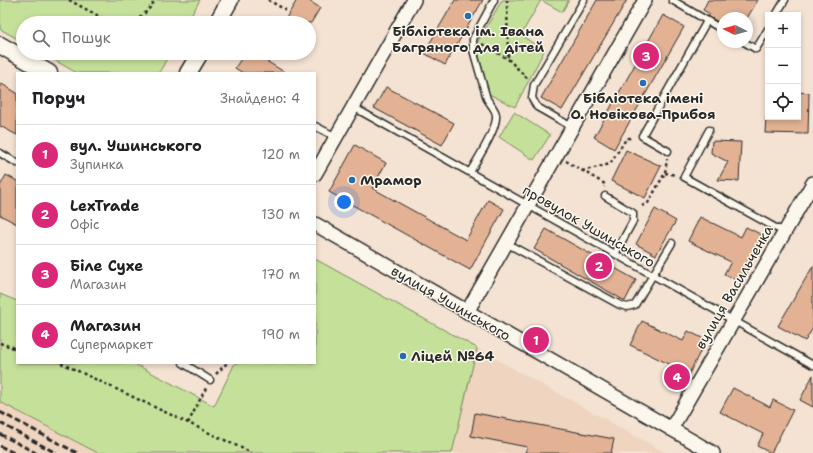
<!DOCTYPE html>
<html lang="uk">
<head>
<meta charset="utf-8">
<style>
  :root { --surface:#fff; --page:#f6f6f6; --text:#202124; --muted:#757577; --line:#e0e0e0; --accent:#db2777 }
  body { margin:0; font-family:"Shantell Sans",sans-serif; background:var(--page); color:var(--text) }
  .controls { position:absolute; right:12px; top:12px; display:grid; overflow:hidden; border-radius:0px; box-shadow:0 2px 6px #0003 }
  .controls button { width:36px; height:36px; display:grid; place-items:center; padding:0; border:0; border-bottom:1px solid var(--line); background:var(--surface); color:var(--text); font:20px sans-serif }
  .compass { position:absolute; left:717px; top:12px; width:36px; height:36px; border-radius:50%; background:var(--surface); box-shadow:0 2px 6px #0003; rotate:275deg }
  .you { position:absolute; left:344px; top:202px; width:14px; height:14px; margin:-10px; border:3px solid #fff; border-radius:50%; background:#1a73e8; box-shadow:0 0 0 6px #1a73e833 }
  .badge { display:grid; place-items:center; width:26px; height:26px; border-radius:50%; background:var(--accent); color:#fff; font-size:13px; font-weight:700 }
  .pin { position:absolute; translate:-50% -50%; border:2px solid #fff; box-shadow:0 1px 4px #0006 }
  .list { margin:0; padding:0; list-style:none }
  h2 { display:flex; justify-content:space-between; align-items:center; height:52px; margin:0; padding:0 16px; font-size:17px }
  h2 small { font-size:13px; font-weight:400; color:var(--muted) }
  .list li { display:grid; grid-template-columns:26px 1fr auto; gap:12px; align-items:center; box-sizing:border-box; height:60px; padding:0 16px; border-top:1px solid var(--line) }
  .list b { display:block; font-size:15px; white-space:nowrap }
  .list p { margin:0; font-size:13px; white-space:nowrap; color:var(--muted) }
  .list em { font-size:13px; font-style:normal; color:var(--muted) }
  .icon { flex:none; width:22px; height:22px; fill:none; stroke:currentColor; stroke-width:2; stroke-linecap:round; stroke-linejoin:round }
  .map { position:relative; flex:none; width:813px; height:453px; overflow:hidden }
  .search { position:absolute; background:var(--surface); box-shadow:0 2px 6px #0003; left:16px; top:16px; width:300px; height:44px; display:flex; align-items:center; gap:10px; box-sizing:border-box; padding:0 14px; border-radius:22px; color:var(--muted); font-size:15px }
  .panel { position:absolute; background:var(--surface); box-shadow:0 2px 6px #0003; left:16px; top:72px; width:300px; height:292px; border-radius:0px }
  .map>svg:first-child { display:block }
  .built { fill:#efd4bf }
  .green { fill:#c5e199; stroke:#788662 }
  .building { fill:#e3b294; stroke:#2b2b2b }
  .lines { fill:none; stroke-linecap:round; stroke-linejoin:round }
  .service-casing { stroke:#2b2b2b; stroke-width:9 }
  .minor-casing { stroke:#2b2b2b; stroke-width:16 }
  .tertiary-casing { stroke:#2b2b2b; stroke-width:19 }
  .path { stroke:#2b2b2b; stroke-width:2.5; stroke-dasharray:3 3; stroke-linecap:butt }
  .service { stroke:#fbf7ec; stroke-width:6 }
  .minor { stroke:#fbf7ec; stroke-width:13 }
  .tertiary { stroke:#fbf7ec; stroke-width:16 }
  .rail { stroke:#2b2b2b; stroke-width:3; stroke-dasharray:6 3; stroke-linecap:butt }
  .poi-dot { fill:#1f6fb2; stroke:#fbf7ec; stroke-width:1.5 }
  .labels { text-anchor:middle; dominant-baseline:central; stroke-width:3; stroke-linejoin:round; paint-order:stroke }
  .poi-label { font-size:14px; font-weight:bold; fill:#2b2b2b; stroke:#fbf7ec }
  .street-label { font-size:14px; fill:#2b2b2b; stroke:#fbf7ec }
</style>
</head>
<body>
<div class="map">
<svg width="813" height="453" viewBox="0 0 813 453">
  <rect width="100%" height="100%" fill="#f4e2d2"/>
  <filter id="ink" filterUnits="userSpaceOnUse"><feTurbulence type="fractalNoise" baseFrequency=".025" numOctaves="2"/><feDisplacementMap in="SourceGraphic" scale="8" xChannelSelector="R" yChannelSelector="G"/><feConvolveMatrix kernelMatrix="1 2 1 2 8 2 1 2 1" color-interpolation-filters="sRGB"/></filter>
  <g filter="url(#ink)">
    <path class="built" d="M315,259L666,453H268L235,363H315Z
      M0,402L98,453H0Z"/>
    <path class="green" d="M0,0H200L187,23H23V42L0,29Z
      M502,0H569L562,12L541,0L521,35L544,51L515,107L489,94L476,45Z
      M42,53H170L159,73H77Z
      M514,112L550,135L534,160L499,137Z
      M315,259L477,348L452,453H98L0,402V294L17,301V363H133L214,406L235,363H315Z"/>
    <path class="building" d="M297,0H308L320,8L311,23H283Z
      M455,0H483L445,65L424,53Z
      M597,0H627L562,110L541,98Z
      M708,0H758L747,18H723V25L708,16L710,14L703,10Z
      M663,15L684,27L614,149L594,137Z
      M245,53H253L286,73H243L235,68Z
      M0,83L17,93V135L0,126Z
      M386,87L454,123L442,145L374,108Z
      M798,92L809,93L808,134L765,133L766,117H798Z
      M712,141L741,142L739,181L718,180L728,162L711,153Z
      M355,145L386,163L372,188L466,240L488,200L504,209L470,270L329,192Z
      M626,150L661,166L645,198L611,181Z
      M6,175L17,181V224L0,215V186Z
      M655,209L676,221L656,255L636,244Z
      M700,217L741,237L746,227L764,236L741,282L724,274L731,262L688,241Z
      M546,229L636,280L625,301L534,249Z
      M813,266V328L805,341L778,326Z
      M642,321L683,341L688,331L706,340L683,386L666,378L673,366L630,345Z
      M813,375V407L800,400Z
      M733,388L770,407L773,400L793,410L771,453L757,446L763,434L720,412Z
      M475,413L614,439L611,453H525L527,447L471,436Z"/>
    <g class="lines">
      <g class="service-casing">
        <path id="service" d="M672,0L723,30
          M776,15L785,0
          M744,42L756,49L768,29
          M353,107L813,365
          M315,126L336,137
          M572,127L537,107L532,98L534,85L584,0
          M709,130L684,177L776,228L785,231
          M668,151L642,136L707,21
          M0,153L17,163
          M470,172C477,160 498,128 496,115C496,110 490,104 487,99L473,50V39L494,0
          M605,196L633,213V221L615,254
          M506,243L620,305L627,307L635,305L672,243
          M183,363L210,380"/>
      </g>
      <g class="minor-casing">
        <path id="minor" d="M315,174L414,0
          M315,224L713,453
          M467,312L645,0
          M671,429L813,183"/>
      </g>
      <g class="tertiary-casing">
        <path id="tertiary" d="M217,23L230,0
          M0,45L49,73
          M188,73L200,53"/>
      </g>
      <path class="path" d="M69,0L106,20L126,23
        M268,0L286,10
        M507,0L508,59
        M129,23C142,17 148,12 155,0
        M482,44L508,59L527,78
        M566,161L605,184L604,187
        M582,171L610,164L626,139L633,137
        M665,173L676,175
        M642,206L648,203L665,173L667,159
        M0,343L17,349
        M11,348L17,344
        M61,363L252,453
        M216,374L227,363
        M188,423L206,388"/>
      <use href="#service" class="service"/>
      <use href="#minor" class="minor"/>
      <use href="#tertiary" class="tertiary"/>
      <path class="rail" d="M0,412L77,453
        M0,423L56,453
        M0,434L36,453
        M0,446L14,453"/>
    </g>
  </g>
  <g class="poi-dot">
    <circle cx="468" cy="16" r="4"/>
    <circle cx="643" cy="83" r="4"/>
    <circle cx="352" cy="180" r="4"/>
    <circle cx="403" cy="356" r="4"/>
  </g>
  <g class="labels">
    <g class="poi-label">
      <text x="468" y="31">Бібліотека ім. Івана<tspan x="468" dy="16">Багряного для дітей</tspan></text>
      <text x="643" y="98">Бібліотека імені<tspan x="643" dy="16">О. Новікова-Прибоя</tspan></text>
      <text x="360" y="180" text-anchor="start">Мрамор</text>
      <text x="411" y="356" text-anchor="start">Ліцей №64</text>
    </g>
    <g class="street-label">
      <text transform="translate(589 226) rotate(30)">провулок Ушинського</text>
      <text transform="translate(734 287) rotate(-60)">вулиця Васильченка</text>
      <text transform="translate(451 303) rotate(30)">вулиця Ушинського</text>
    </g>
  </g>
</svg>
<div class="controls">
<button>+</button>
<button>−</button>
<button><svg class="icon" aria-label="locate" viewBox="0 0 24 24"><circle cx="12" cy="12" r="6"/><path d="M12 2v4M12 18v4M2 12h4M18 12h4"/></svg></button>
</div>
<svg class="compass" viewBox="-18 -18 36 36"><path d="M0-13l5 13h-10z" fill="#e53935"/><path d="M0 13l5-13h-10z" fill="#757577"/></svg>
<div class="you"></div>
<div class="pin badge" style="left:536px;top:340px">1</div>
<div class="pin badge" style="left:599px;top:266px">2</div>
<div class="pin badge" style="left:646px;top:56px">3</div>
<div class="pin badge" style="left:677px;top:377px">4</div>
<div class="search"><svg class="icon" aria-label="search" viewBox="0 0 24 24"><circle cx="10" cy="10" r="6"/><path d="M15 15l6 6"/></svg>Пошук</div>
<section class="panel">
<h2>Поруч<small>Знайдено: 4</small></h2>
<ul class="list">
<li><span class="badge">1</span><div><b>вул. Ушинського</b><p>Зупинка</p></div><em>120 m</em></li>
<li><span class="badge">2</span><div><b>LexTrade</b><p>Офіс</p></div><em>130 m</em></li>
<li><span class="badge">3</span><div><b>Біле Сухе</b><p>Магазин</p></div><em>170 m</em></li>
<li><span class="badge">4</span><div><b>Магазин</b><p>Супермаркет</p></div><em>190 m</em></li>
</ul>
</section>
</div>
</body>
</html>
